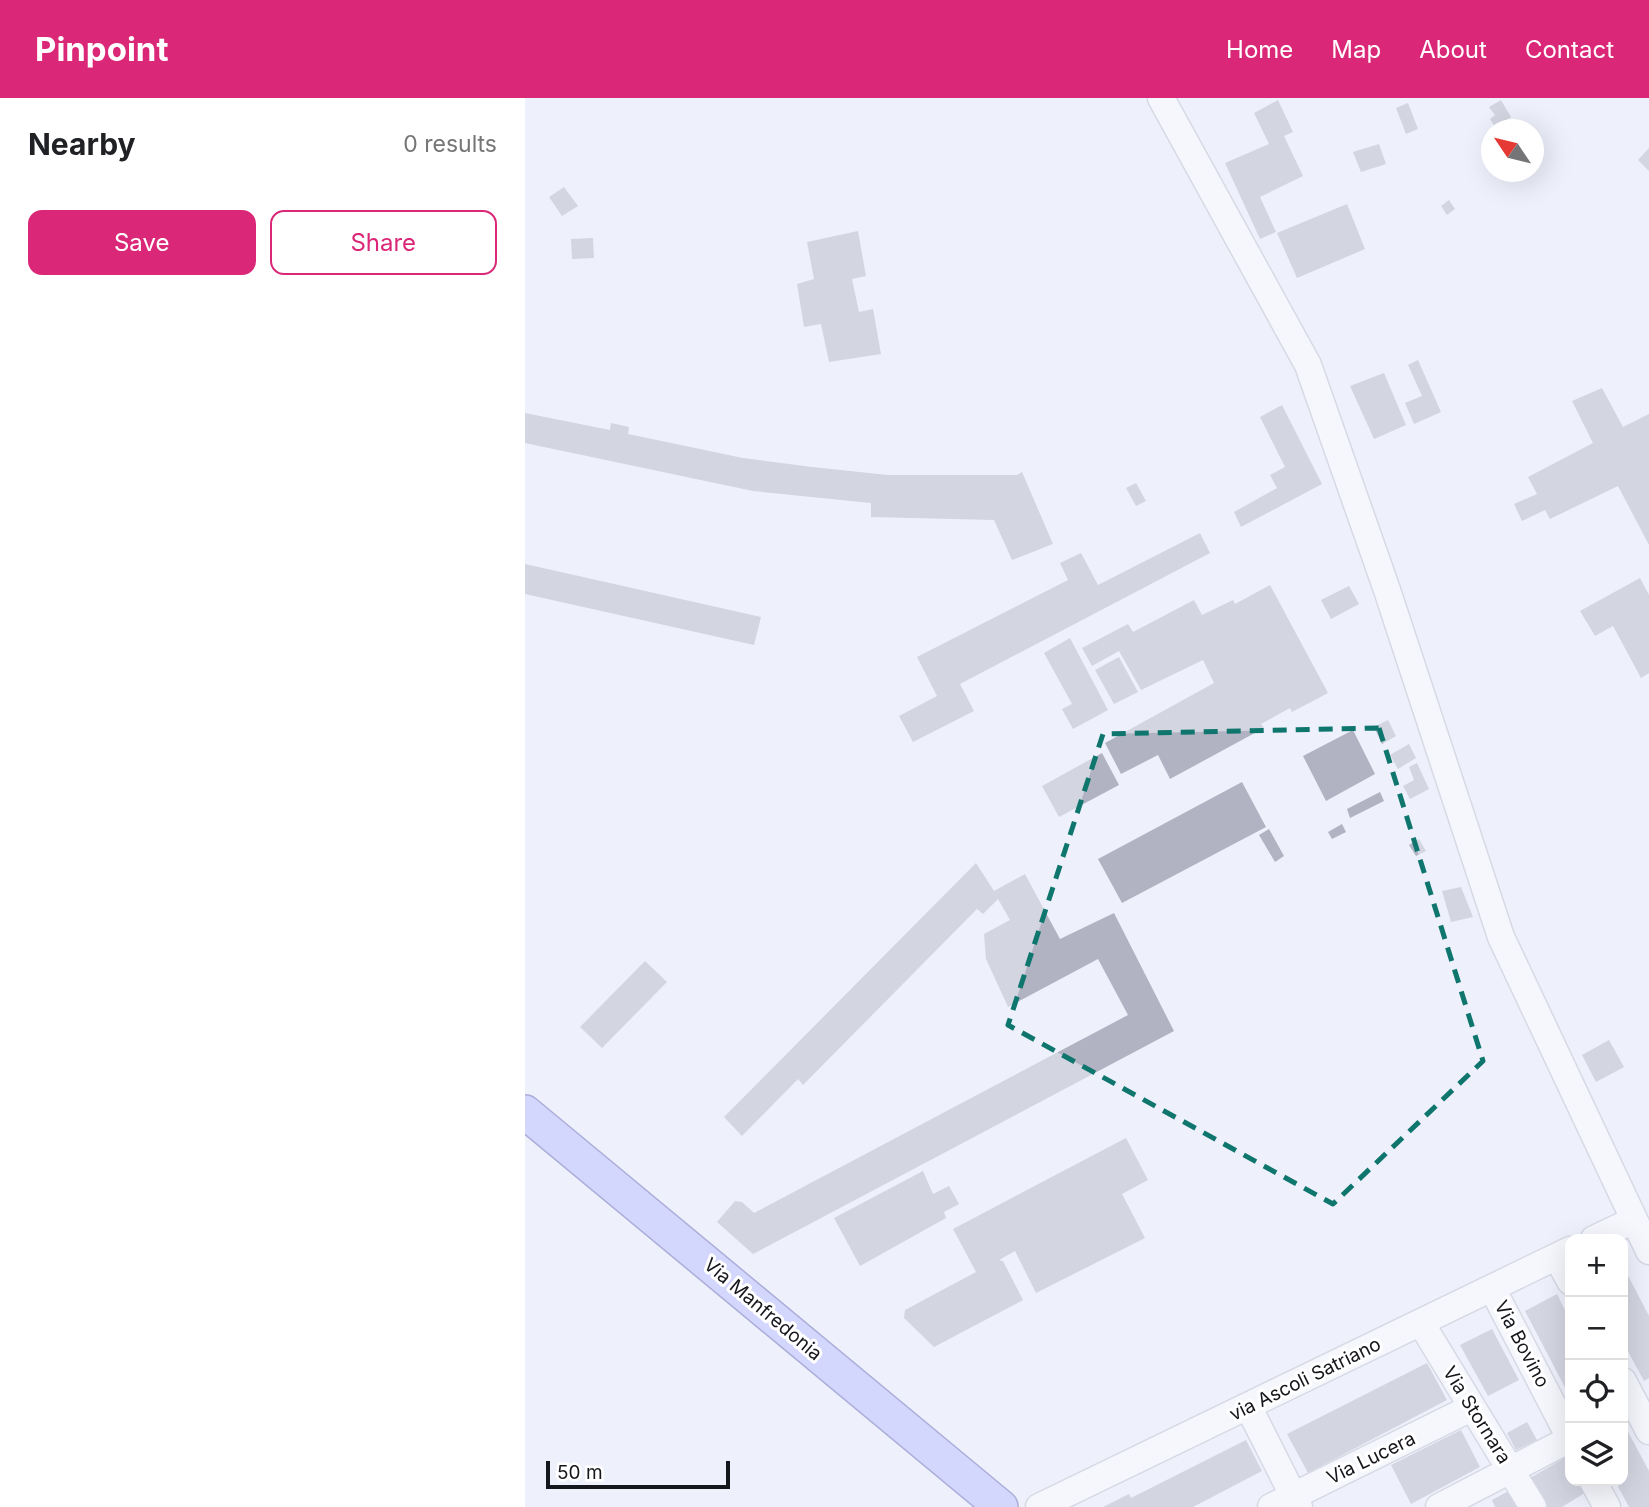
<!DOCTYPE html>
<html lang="en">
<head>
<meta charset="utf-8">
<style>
  :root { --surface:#fff; --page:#f6f6f6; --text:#202124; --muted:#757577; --line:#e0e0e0; --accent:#db2777 }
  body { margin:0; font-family:Inter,sans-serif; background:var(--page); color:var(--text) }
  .controls { position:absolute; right:21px; bottom:21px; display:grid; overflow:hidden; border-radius:14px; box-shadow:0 7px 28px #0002 }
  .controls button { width:63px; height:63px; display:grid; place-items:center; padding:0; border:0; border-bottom:2px solid var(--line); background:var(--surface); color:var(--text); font:35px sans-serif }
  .compass { position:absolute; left:956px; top:21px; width:63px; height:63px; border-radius:50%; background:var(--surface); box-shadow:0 7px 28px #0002; rotate:305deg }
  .scale { position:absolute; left:21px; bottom:18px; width:184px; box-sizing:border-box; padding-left:7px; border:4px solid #16171c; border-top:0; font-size:19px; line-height:24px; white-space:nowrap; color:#16171c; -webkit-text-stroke:5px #fff; paint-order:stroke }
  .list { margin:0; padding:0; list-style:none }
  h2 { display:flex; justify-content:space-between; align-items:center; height:91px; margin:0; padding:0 28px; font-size:30px }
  h2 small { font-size:23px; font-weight:400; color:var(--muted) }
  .actions { display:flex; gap:14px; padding:21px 28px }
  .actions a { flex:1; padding:16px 0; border:2px solid var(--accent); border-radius:14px; text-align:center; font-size:24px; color:var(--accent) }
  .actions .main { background:var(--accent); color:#fff }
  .icon { flex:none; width:38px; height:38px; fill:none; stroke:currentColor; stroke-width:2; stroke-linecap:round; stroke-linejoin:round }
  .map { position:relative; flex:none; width:1124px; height:1409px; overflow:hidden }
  header { display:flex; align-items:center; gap:42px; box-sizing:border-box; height:98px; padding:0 35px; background:var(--accent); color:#fff }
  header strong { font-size:33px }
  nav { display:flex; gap:38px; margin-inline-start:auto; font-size:24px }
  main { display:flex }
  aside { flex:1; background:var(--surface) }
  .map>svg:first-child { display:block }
  .building { fill:#b1b3c2 }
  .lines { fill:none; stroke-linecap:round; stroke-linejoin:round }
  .minor-casing { stroke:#babdcb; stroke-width:29 }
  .major-casing { stroke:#5a5eaf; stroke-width:36 }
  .minor { stroke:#fff; stroke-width:26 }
  .major { stroke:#b2b5fe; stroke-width:33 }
  .marked { fill:none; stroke:#0f766e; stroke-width:5; stroke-dasharray:14 9; stroke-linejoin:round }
  .labels { text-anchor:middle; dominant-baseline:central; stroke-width:6; stroke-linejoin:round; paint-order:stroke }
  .street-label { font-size:19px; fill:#16171c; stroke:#fff }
</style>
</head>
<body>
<header>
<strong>Pinpoint</strong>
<nav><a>Home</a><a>Map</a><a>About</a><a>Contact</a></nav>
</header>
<main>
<aside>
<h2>Nearby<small>0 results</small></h2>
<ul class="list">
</ul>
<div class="actions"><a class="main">Save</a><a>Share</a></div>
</aside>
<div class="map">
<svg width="1124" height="1409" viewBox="0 0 1124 1409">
  <rect width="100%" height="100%" fill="#eef0fc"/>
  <path class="building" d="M753,2L768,34L759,38L778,78L735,99L751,134L735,141L700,65L744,46L729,15Z
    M976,2L986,19L971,30L965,21L970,17L964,9Z
    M883,5L893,31L881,36L871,10Z
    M854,46L861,66L836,74L828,54Z
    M1124,50V73L1113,62Z
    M39,89L53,108L37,118L24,99Z
    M924,102L930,111L922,117L916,108Z
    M822,106L840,151L772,180L752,135Z
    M333,133L341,178L327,181L334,214L348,211L356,256L304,264L296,226L279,229L272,186L289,181L282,144Z
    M68,140L69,160L47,161L46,141Z
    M893,262L916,314L889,326L880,305L897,298L883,267Z
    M859,275L881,327L849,341L825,288Z
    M1077,290L1098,329L1124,316V447L1093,388L1025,421L1020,412L997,423L989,406L1012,396L1003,379L1068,345L1047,303Z
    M757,307L797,386L716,429L709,414L752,390L745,377L760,369L735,319Z
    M0,315L85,332L86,325L104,329L103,336L218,360L287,369L363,377H492L497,374L528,446L487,462L469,422L346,419V405L228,393L0,345Z
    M611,385L621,403L611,408L601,390Z
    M675,435L685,455L435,586L449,613L388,644L374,618L412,598L392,559L543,482L535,465L556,455L573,487Z
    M0,466L236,519L229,547L0,496Z
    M1115,480L1124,497V575L1116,580L1088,528L1070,538L1055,513Z
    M745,487L803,595L767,614L765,610L736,626L739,630L645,681L633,657L596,676L580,645L689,585L678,562L616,592L594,553L567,568L557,550L603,526L608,534L669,502L677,517L708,502L710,506Z
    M824,488L834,506L806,521L796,502Z
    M545,540L583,612L548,631L537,611L547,606L519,555Z
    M594,559L613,594L589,606L570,572Z
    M863,622L871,638L857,646L849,629Z
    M828,632L850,676L801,703L778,658Z
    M884,646L891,660L873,671L865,657Z
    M577,655L594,687L534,719L517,688Z
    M892,665L904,691L885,701L878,688L889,682L884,669Z
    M717,684L741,729L597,805L573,761Z
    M855,694L859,703L825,720L822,711Z
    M817,726L821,734L807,741L803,734Z
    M744,731L759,758L750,764L734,737Z
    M894,741L901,753L891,758L884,747Z
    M451,765L469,793L500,776L535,841L589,815L649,933L228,1156L192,1124L210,1103L217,1104L229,1115L603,917L573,861L483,909L461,861L459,836L485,822L473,801L458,816L452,811L278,987L273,981L217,1038L199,1019Z
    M936,789L948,819L926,824L917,793Z
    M120,863L142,884L77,950L55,929Z
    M1084,942L1099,969L1071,984L1057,957Z
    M601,1040L623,1082L597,1096L620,1140L511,1195L490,1153L474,1162L478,1163L498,1202L409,1249L379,1220L380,1212L451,1174L428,1131Z
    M398,1073L408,1096L424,1088L434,1106L419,1114L421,1120L335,1168L309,1120Z
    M1098,1168L1124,1218V1280L1119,1283L1098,1244Z
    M1032,1196L1045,1222V1299L1000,1213Z
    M967,1231L994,1282L963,1298L935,1247Z
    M902,1265L922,1302L783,1375L762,1336Z
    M1002,1324L1012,1342L991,1352L982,1335Z
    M1101,1330L1124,1373V1409H1104L1090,1383H1098V1332Z
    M936,1332L955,1369L886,1406L866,1367Z
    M721,1342L737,1373L668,1409H578L604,1396L606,1400Z
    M1043,1358L1045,1383H1057L1063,1393L1037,1409H1022L1005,1380Z
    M989,1390L999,1409H970L967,1402Z"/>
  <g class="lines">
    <g class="minor-casing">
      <path id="minor" d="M636,0L783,267L862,492L976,839L1124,1153
        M1069,1141L1107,1123
        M1032,1159L1045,1183
        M967,1190L1045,1340
        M896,1225L1008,1409
        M1098,1283L1124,1333
        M723,1308L774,1409
        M1068,1383L1082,1409
        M514,1409L1045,1152
        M746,1409L946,1310
        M914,1409L1045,1341"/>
    </g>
    <g class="major-casing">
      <path id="major" d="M0,1014L476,1409"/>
    </g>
    <use href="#minor" class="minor"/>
    <use href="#major" class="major"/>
  </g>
  <path d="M0 0H1124V1409H0ZM854,630L958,963L808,1106L483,927L578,636Z" fill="#eef0fc" fill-opacity=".55" fill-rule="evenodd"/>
  <path class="marked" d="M854,630L958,963L808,1106L483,927L578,636Z"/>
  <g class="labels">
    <g class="street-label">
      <text transform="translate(238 1211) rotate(40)">Via Manfredonia</text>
      <text transform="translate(997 1246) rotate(62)">Via Bovino</text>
      <text transform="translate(780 1281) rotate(-26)">via Ascoli Satriano</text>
      <text transform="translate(952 1317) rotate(58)">Via Stornara</text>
      <text transform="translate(846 1360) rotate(-26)">Via Lucera</text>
    </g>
  </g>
</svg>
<div class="controls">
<button>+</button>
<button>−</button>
<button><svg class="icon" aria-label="locate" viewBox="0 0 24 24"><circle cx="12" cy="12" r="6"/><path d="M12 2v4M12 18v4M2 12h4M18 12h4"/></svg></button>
<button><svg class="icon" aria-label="layers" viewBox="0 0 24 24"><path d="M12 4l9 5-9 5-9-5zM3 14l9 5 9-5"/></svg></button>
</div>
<svg class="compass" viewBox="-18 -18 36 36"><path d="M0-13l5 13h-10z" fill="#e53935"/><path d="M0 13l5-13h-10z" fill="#757577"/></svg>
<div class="scale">50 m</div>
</div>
</main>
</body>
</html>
